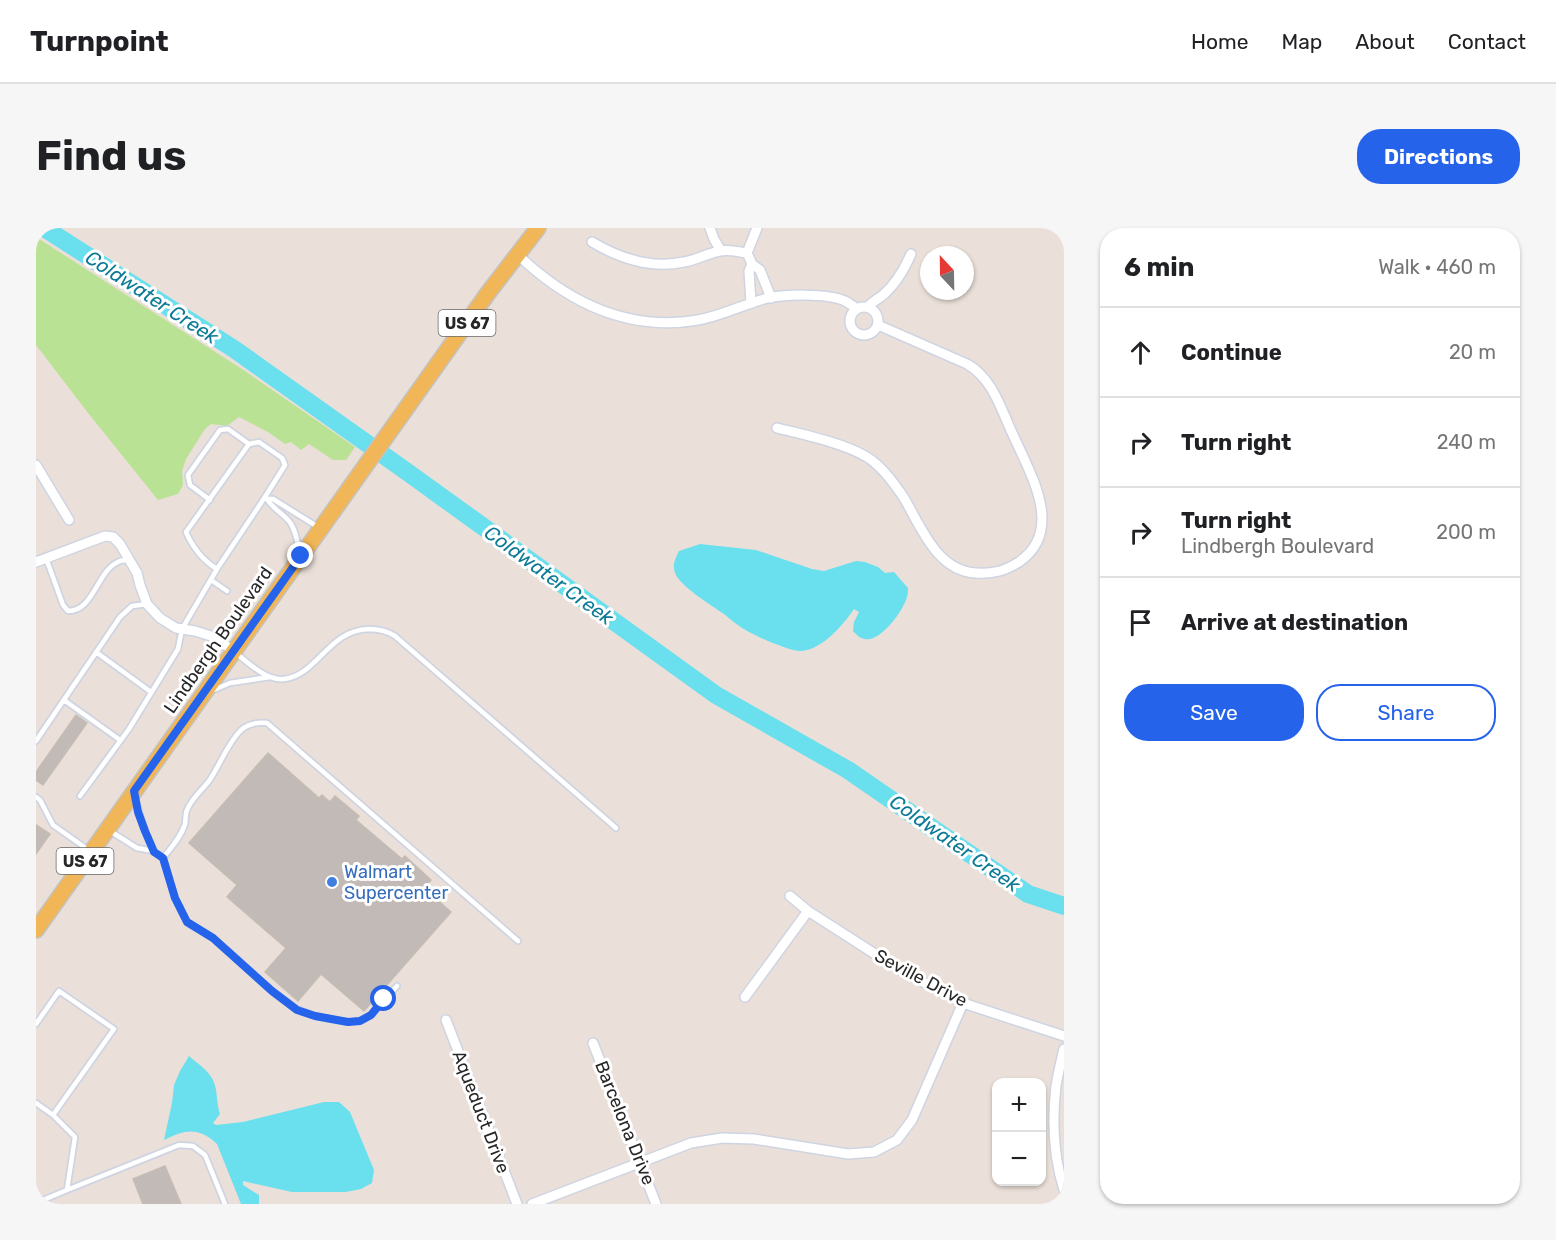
<!DOCTYPE html>
<html lang="en">
<head>
<meta charset="utf-8">
<style>
  :root { --surface:#fff; --page:#f6f6f6; --text:#202124; --muted:#757577; --line:#e0e0e0; --accent:#2563eb }
  body { margin:0; font-family:Rubik,sans-serif; background:var(--page); color:var(--text) }
  .controls { position:absolute; right:18px; bottom:18px; display:grid; overflow:hidden; border-radius:12px; box-shadow:0 2px 4px #0004 }
  .controls button { width:54px; height:54px; display:grid; place-items:center; padding:0; border:0; border-bottom:2px solid var(--line); background:var(--surface); color:var(--text); font:30px sans-serif }
  .compass { position:absolute; left:884px; top:18px; width:54px; height:54px; border-radius:50%; background:var(--surface); box-shadow:0 2px 4px #0004; rotate:338deg }
  .stop { position:absolute; width:18px; height:18px; margin:-14px; border:4px solid #2563eb; border-radius:50%; background:#fff }
  .stop.end { background:#2563eb; border-color:#fff; box-shadow:0 2px 6px #0008 }
  .list { margin:0; padding:0; list-style:none }
  h2 { display:flex; justify-content:space-between; align-items:center; height:78px; margin:0; padding:0 24px; font-size:26px }
  h2 small { font-size:20px; font-weight:400; color:var(--muted) }
  .list li { display:grid; grid-template-columns:39px 1fr auto; gap:18px; align-items:center; box-sizing:border-box; height:90px; padding:0 24px; border-top:2px solid var(--line) }
  .list b { display:block; font-size:22px; white-space:nowrap }
  .list p { margin:0; font-size:20px; white-space:nowrap; color:var(--muted) }
  .list em { font-size:20px; font-style:normal; color:var(--muted) }
  .actions { display:flex; gap:12px; padding:18px 24px }
  .actions a { flex:1; padding:14px 0; border:2px solid var(--accent); border-radius:24px; text-align:center; font-size:21px; color:var(--accent) }
  .actions .main { background:var(--accent); color:#fff }
  .icon { flex:none; width:33px; height:33px; fill:none; stroke:currentColor; stroke-width:2; stroke-linecap:round; stroke-linejoin:round }
  .map { position:relative; flex:none; width:1028px; height:976px; overflow:hidden; border-radius:24px }
  header { display:flex; align-items:center; gap:36px; box-sizing:border-box; height:84px; padding:0 30px; background:var(--surface); border-bottom:2px solid var(--line) }
  header strong { font-size:28px }
  nav { display:flex; gap:33px; margin-inline-start:auto; font-size:21px }
  .intro { display:flex; align-items:center; justify-content:space-between; box-sizing:border-box; height:144px; padding:0 36px }
  h1 { margin:0; font-size:42px }
  .button { padding:15px 27px; border-radius:24px; background:var(--accent); color:#fff; font-size:21px; font-weight:700 }
  main { display:flex; gap:36px; padding:0 36px }
  aside { flex:1; background:var(--surface); border-radius:24px; box-shadow:0 2px 4px #0004 }
  .map>svg:first-child { display:block }
  .green { fill:#bae294 }
  .water { fill:#6adfee }
  .lines { fill:none; stroke-linecap:round; stroke-linejoin:round }
  .river { stroke:#6adfee; stroke-width:18 }
  .building { fill:#c2bab6; stroke:#c5bcb3; stroke-width:1.5 }
  .service-casing { stroke:#ced4e1; stroke-width:8 }
  .minor-casing { stroke:#ced4e1; stroke-width:12 }
  .primary-casing { stroke:#c3c3c3; stroke-width:18 }
  .service { stroke:#fff; stroke-width:4.5 }
  .minor { stroke:#fff; stroke-width:9 }
  .primary { stroke:#f0b658; stroke-width:15 }
  .route { stroke:#2563eb; stroke-width:8 }
  .shop-dot { fill:#3f7fe0; stroke:#fff; stroke-width:2 }
  .labels { text-anchor:middle; dominant-baseline:central; stroke-width:6; stroke-linejoin:round; paint-order:stroke }
  .shield { fill:#fff; stroke:#686868; stroke-width:1.5 }
  .shield-label { font-size:16px; font-weight:bold; fill:#272727 }
  .street-label { font-size:18px; fill:#272727; stroke:#fff }
  .shop-label { font-size:18px; fill:#366cbe; stroke:#fff; text-anchor:start }
  .water-label { font-size:20px; font-style:italic; fill:#0d7b96; stroke:#fff }
</style>
</head>
<body>
<header>
<strong>Turnpoint</strong>
<nav><a>Home</a><a>Map</a><a>About</a><a>Contact</a></nav>
</header>
<div class="intro"><h1>Find us</h1><a class="button">Directions</a></div>
<main>
<div class="map">
<svg width="1028" height="976" viewBox="0 0 1028 976">
  <rect width="100%" height="100%" fill="#eae0d9"/>
  <path class="green" d="M0,9L209,143L319,219L310,232H297L273,216L265,222L255,214L249,216L232,204L203,189L191,198L175,196L169,201L150,231L146,243L147,257L142,266L122,272L52,185L0,117Z"/>
  <path class="water" d="M664,316L720,322L776,341L788,343L820,333L829,334L842,339L849,345L858,344L872,360C872,363 872,366 871,369C867,383 845,414 829,411C823,410 821,407 817,403L818,394L823,384L818,381C807,397 787,421 766,423C754,424 717,407 706,400C700,396 694,391 688,386C675,377 645,359 639,345C636,337 639,331 643,323Z
    M153,828C161,835 173,843 177,852C182,862 180,875 184,886L177,895L180,897L207,894L288,874H303L314,884L338,942L336,955L325,961L310,964H256L207,953V957L223,967V976H205L181,916C163,899 150,901 128,912L136,875L138,857L144,843Z"/>
  <g class="lines">
    <path class="river" d="M8,0L198,121L374,246L680,467L812,542L992,666L1028,678"/>
  </g>
  <path class="building" d="M40,487L51,495L7,557L0,552V544Z
    M232,525L283,570L286,567L294,574L299,568L323,588L320,592L366,631L369,628L395,652L388,660L415,684L328,783L285,746L262,773L229,744L250,720L191,669L201,657L153,615Z
    M0,597L14,606L0,626Z
    M129,938L145,976H107L97,951Z"/>
  <g class="lines">
    <g class="service-casing">
      <path id="service" d="M229,269L249,237L246,230L223,214L213,216L150,304C157,320 166,332 181,341L229,269L231,271H237L282,299
        M231,271C236,280 245,284 252,292C260,300 261,315 264,325
        M174,272L154,257L152,247L184,202L192,201L213,216
        M10,330L27,377L32,383C58,383 61,343 82,334C85,332 89,332 92,332
        M175,352L191,363
        M60,424L115,464
        M200,425C212,435 231,453 248,451C282,447 292,402 333,401C343,401 351,403 359,408L580,600
        M175,463L194,455L234,449
        M28,472L84,512
        M0,513L84,389L96,378L111,376
        M44,568L93,501L142,421L146,401L181,341
        M0,569L4,572L17,597L54,623
        M99,570L109,603L118,623
        M74,603L101,620L118,623L127,630
        M361,758L335,787L323,793L312,794L279,788L261,781L236,763L177,710L151,694L139,670L127,630C135,620 145,609 149,596C150,591 149,586 151,582C155,571 166,562 173,553C184,537 191,516 205,502C213,495 221,494 231,495L482,713
        M0,796L23,763L78,801L17,887L0,875
        M31,962L143,917L157,918L169,927L189,976
        M0,975L31,962L39,909L17,887"/>
    </g>
    <g class="minor-casing">
      <path id="minor" d="M674,0L678,11L685,23
        M721,0L711,25L716,36L724,42L735,70
        M556,14C583,30 616,41 648,34C661,32 672,25 684,23C693,21 703,24 711,25
        M481,26C531,74 591,104 662,92C685,88 706,77 728,71C747,66 791,65 809,73C813,75 817,78 821,81
        M715,75L713,43L716,36
        M814 93a14 14 0 1 1 28 0a14 14 0 1 1-28 0Z
        M832,79C836,74 842,71 847,67C860,56 868,42 875,26
        M741,200C768,207 819,217 839,235C850,244 860,258 868,270C885,299 901,343 940,345C958,346 968,343 983,334C1028,303 996,249 979,211C966,185 958,151 931,136L842,97
        M0,237L33,292
        M0,334L69,308L77,309L84,316L101,345L104,357L111,376L124,390L140,400L159,403L175,408L198,423
        M754,668L772,683L864,742L927,775L1028,808
        M709,769L772,683
        M410,792L481,976
        M557,815L620,976
        M1028,821C1025,833 1022,846 1020,858C1016,892 1018,930 1028,962
        M496,976L655,915L686,910L718,911L812,926L838,924L861,912L876,892L927,775"/>
    </g>
    <g class="primary-casing">
      <path id="primary" d="M0,702L452,65L502,0"/>
    </g>
    <use href="#service" class="service"/>
    <use href="#minor" class="minor"/>
    <use href="#primary" class="primary"/>
  </g>
  <g class="lines">
    <path class="route" d="M265,328L98,563L102,584L109,603L118,624L127,630L139,670L151,694L177,710L236,763L261,782L279,788L312,794L324,793L335,787L348,771"/>
  </g>
  <circle class="shop-dot" cx="296" cy="654" r="6"/>
  <g class="labels">
    <g class="shield">
      <rect x="402.5" y="82" width="57" height="26" rx="4.5"/>
      <rect x="20.5" y="620" width="57" height="26" rx="4.5"/>
    </g>
    <g class="shield-label">
      <text x="431" y="95">US 67</text>
      <text x="49" y="633">US 67</text>
    </g>
    <g class="street-label">
      <text transform="translate(182 412) rotate(-55)">Lindbergh Boulevard</text>
      <text transform="translate(885 750) rotate(28)">Seville Drive</text>
      <text transform="translate(445 884) rotate(69)">Aqueduct Drive</text>
      <text transform="translate(589 895) rotate(68)">Barcelona Drive</text>
    </g>
    <g class="shop-label">
      <text x="308" y="644">Walmart<tspan x="308" dy="21">Supercenter</tspan></text>
    </g>
    <g class="water-label">
      <text transform="translate(116 69) rotate(33)">Coldwater Creek</text>
      <text transform="translate(513 347) rotate(36)">Coldwater Creek</text>
      <text transform="translate(919 615) rotate(35)">Coldwater Creek</text>
    </g>
  </g>
</svg>
<div class="controls">
<button>+</button>
<button>−</button>
</div>
<svg class="compass" viewBox="-18 -18 36 36"><path d="M0-13l5 13h-10z" fill="#e53935"/><path d="M0 13l5-13h-10z" fill="#757577"/></svg>
<div class="stop" style="left:348px;top:771px"></div>
<div class="stop end" style="left:265px;top:328px"></div>
</div>
<aside>
<h2>6 min<small>Walk · 460 m</small></h2>
<ul class="list">
<li><svg class="icon" aria-label="ahead" viewBox="0 0 24 24"><path d="M12 20V5M6 11l6-6 6 6"/></svg><div><b>Continue</b></div><em>20 m</em></li>
<li><svg class="icon" aria-label="right" viewBox="0 0 24 24"><path d="M7 20v-9h11M14 6l5 5-5 5"/></svg><div><b>Turn right</b></div><em>240 m</em></li>
<li><svg class="icon" aria-label="right" viewBox="0 0 24 24"><path d="M7 20v-9h11M14 6l5 5-5 5"/></svg><div><b>Turn right</b><p>Lindbergh Boulevard</p></div><em>200 m</em></li>
<li><svg class="icon" aria-label="arrive" viewBox="0 0 24 24"><path d="M6 21V4h12l-3 4 3 4H6"/></svg><div><b>Arrive at destination</b></div></li>
</ul>
<div class="actions"><a class="main">Save</a><a>Share</a></div>
</aside>
</main>
</body>
</html>
